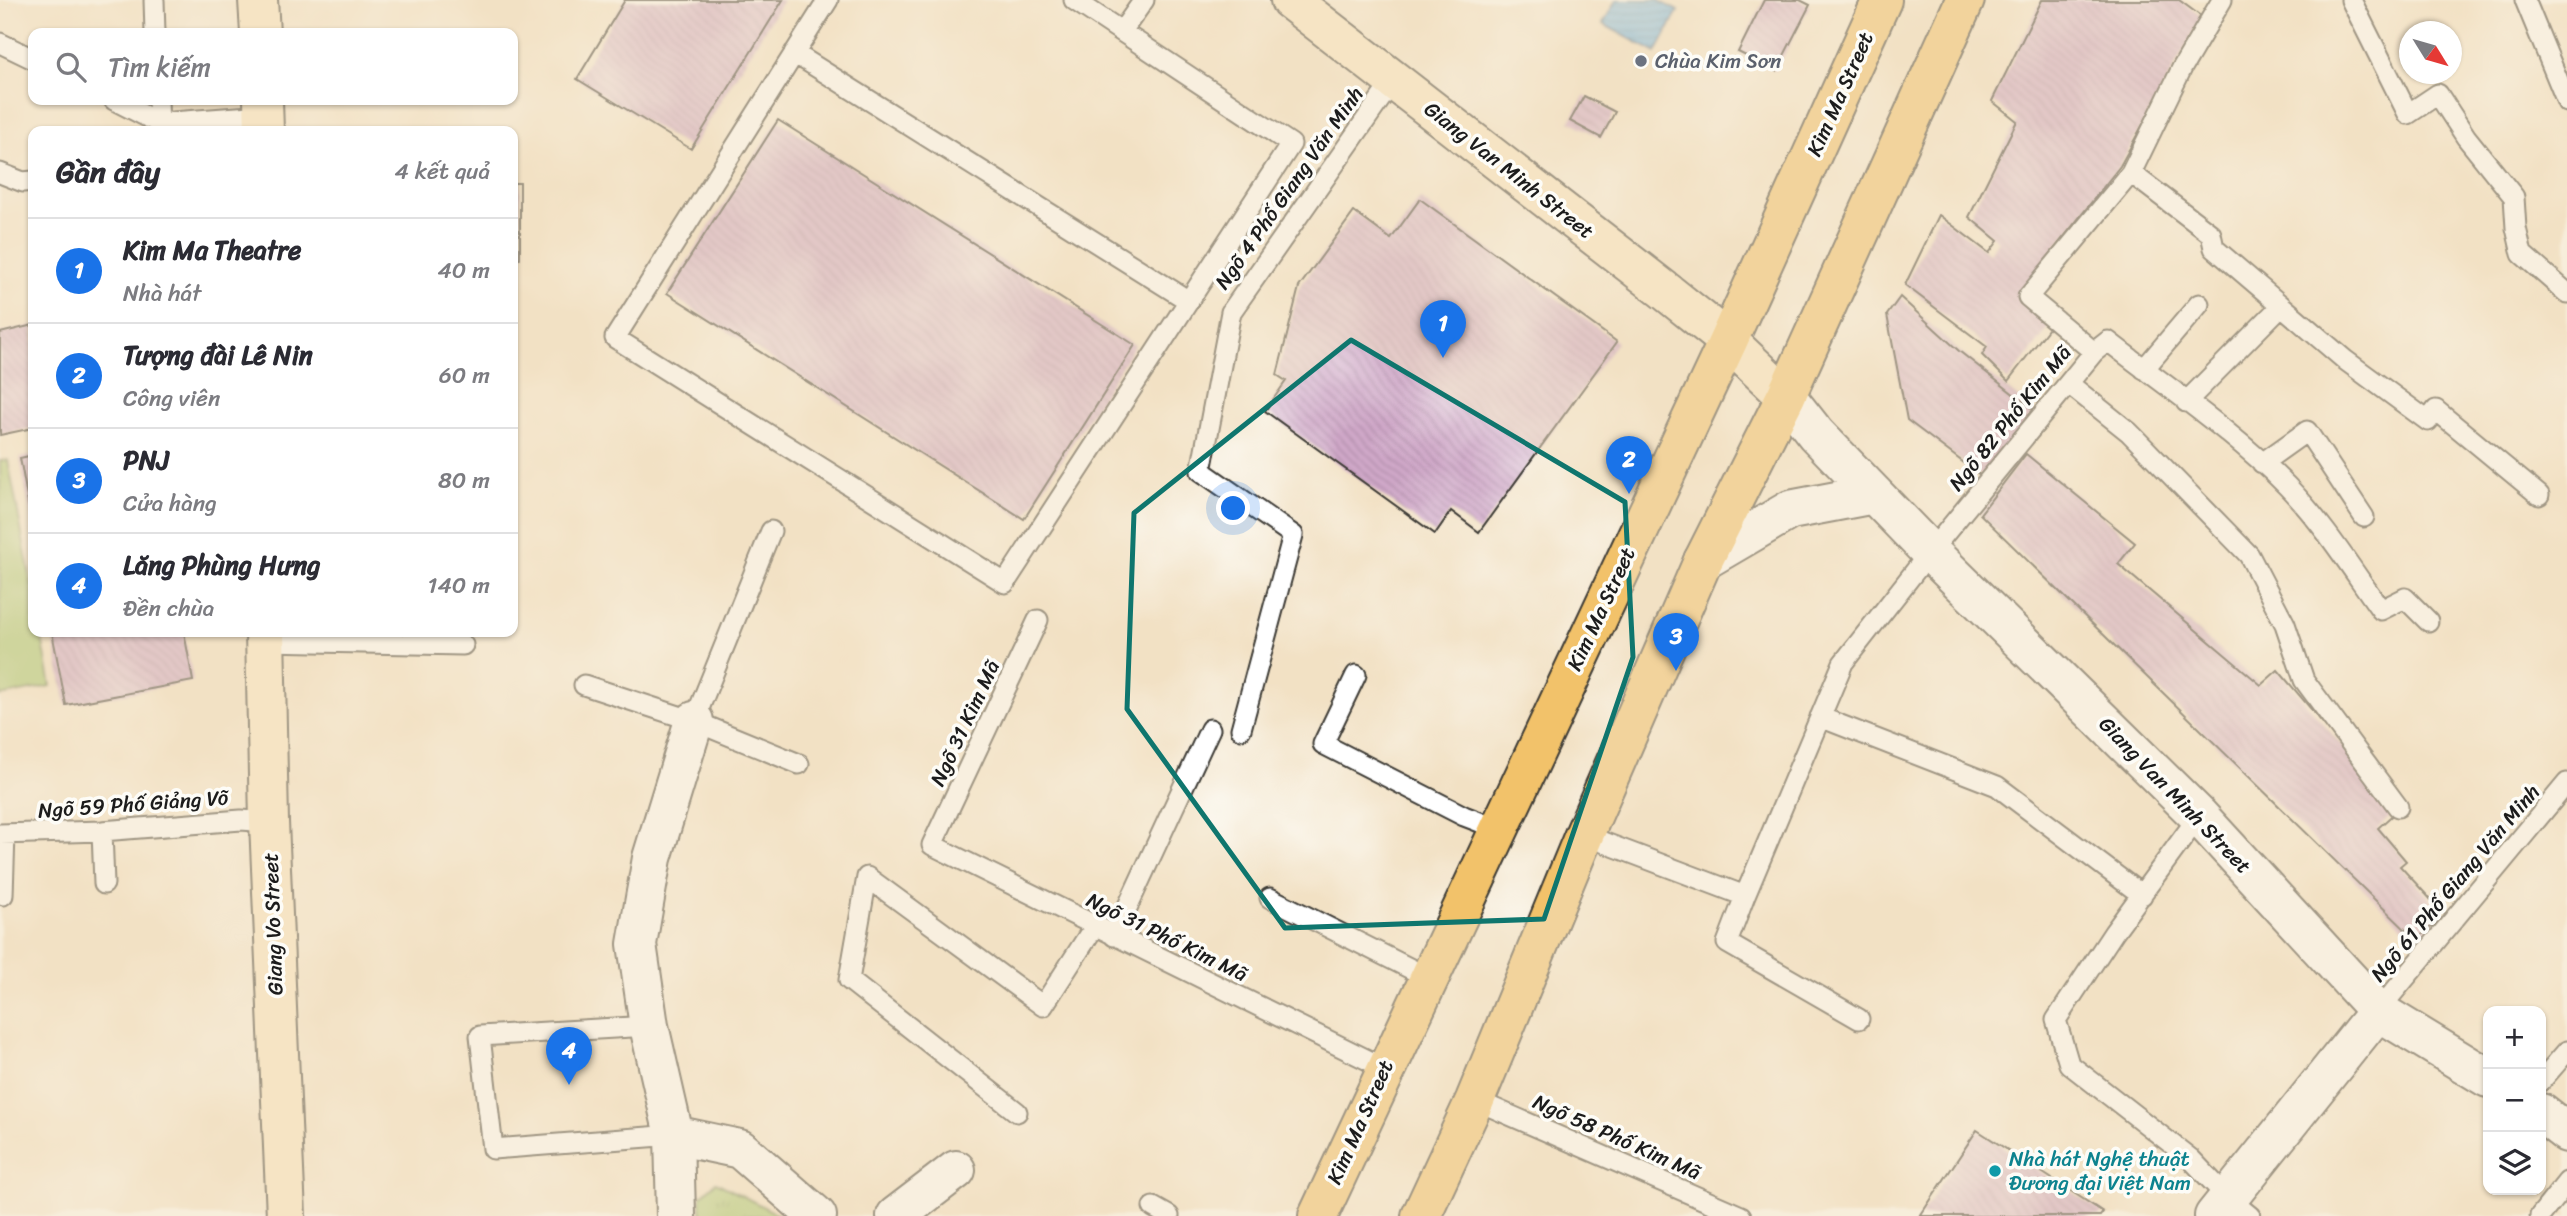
<!DOCTYPE html>
<html lang="vi">
<head>
<meta charset="utf-8">
<style>
  :root { --surface:#fff; --page:#f2f2f3; --text:#2b2b33; --muted:#7c7c81; --line:#e1e1e2; --accent:#1a73e8 }
  body { margin:0; font-family:Sriracha,sans-serif; background:var(--page); color:var(--text) }
  .controls { position:absolute; right:21px; bottom:21px; display:grid; overflow:hidden; border-radius:14px; box-shadow:0 2px 5px #0004 }
  .controls button { width:63px; height:63px; display:grid; place-items:center; padding:0; border:0; border-bottom:2px solid var(--line); background:var(--surface); color:var(--text); font:35px sans-serif }
  .compass { position:absolute; left:2399px; top:21px; width:63px; height:63px; border-radius:50%; background:var(--surface); box-shadow:0 2px 5px #0004; rotate:127deg }
  .you { position:absolute; left:1234px; top:509px; width:24px; height:24px; margin:-18px; border:5px solid #fff; border-radius:50%; background:#1a73e8; box-shadow:0 0 0 10px #1a73e833 }
  .badge { display:grid; place-items:center; width:46px; height:46px; border-radius:50%; background:var(--accent); color:#fff; font-size:23px; font-weight:700 }
  .pin { position:absolute; translate:-50% -58px; filter:drop-shadow(0 2px 4px #0008) }
  .pin::after { content:''; position:absolute; top:37px; width:24px; height:21px; background:inherit; clip-path:polygon(0 0,100% 0,50% 100%) }
  .list { margin:0; padding:0; list-style:none }
  h2 { display:flex; justify-content:space-between; align-items:center; height:91px; margin:0; padding:0 28px; font-size:30px }
  h2 small { font-size:23px; font-weight:400; color:var(--muted) }
  .list li { display:grid; grid-template-columns:46px 1fr auto; gap:21px; align-items:center; box-sizing:border-box; height:105px; padding:0 28px; border-top:2px solid var(--line) }
  .list b { display:block; font-size:26px; white-space:nowrap }
  .list p { margin:0; font-size:23px; white-space:nowrap; color:var(--muted) }
  .list em { font-size:23px; font-style:normal; color:var(--muted) }
  .icon { flex:none; width:38px; height:38px; fill:none; stroke:currentColor; stroke-width:2; stroke-linecap:round; stroke-linejoin:round }
  .map { position:relative; flex:none; width:2567px; height:1216px; overflow:hidden }
  .search { position:absolute; background:var(--surface); box-shadow:0 2px 5px #0004; left:28px; top:28px; width:490px; height:77px; display:flex; align-items:center; gap:18px; box-sizing:border-box; padding:0 24px; border-radius:14px; color:var(--muted); font-size:26px }
  .panel { position:absolute; background:var(--surface); box-shadow:0 2px 5px #0004; left:28px; top:126px; width:490px; height:511px; border-radius:14px }
  .map>svg:first-child { display:block }
  .grass { fill:url(#grass-tufts); stroke:#607044; stroke-width:2 }
  .pitch { fill:#a5c56d; stroke:#607044; stroke-width:2 }
  .water { fill:url(#water-rules); stroke:#456880; stroke-width:2 }
  .building { fill:url(#building-back-hatch) }
  .lines { fill:none; stroke-linecap:round; stroke-linejoin:round }
  .service-casing { stroke:#3c3a35; stroke-width:23 }
  .minor-casing { stroke:#3c3a35; stroke-width:42 }
  .tertiary-casing { stroke:#3c3a35; stroke-width:42 }
  .secondary-casing { stroke:#3c3a35; stroke-width:42 }
  .primary-casing { stroke:#3c3a35; stroke-width:42 }
  .service { stroke:#fff; stroke-width:19 }
  .minor { stroke:#fff; stroke-width:38 }
  .tertiary { stroke:#fff; stroke-width:38 }
  .secondary { stroke:#fae7c3; stroke-width:38 }
  .primary { stroke:#f2c26a; stroke-width:38 }
  .marked { fill:none; stroke:#0f766e; stroke-width:5; stroke-linejoin:round }
  .worship-dot { fill:#6b7280; stroke:#fdfcf7; stroke-width:2.5 }
  .culture-dot { fill:#0f9aa8; stroke:#fdfcf7; stroke-width:2.5 }
  .labels { text-anchor:middle; dominant-baseline:central; stroke-width:7; stroke-linejoin:round; paint-order:stroke }
  .worship-label { font-size:21px; fill:#5b616d; stroke:#fdfcf7; text-anchor:start }
  .street-label { font-size:21px; fill:#1c1c1c; stroke:#fdfcf7 }
  .culture-label { font-size:21px; fill:#0d838f; stroke:#fdfcf7; text-anchor:start }
</style>
</head>
<body>
<div class="map">
<svg width="2567" height="1216" viewBox="0 0 2567 1216">
  <defs>
    <pattern id="grass-tufts" width="24" height="20" patternUnits="userSpaceOnUse" patternTransform="scale(1.75)"><rect width="24" height="20" fill="#a5c56d"/><path d="M3 7l-1-3M5 7V3M7 7l1-3M15 17l-1-3M17 17v-4M19 17l1-3" fill="none" stroke="#8da95e"/></pattern>
    <pattern id="water-rules" width="6" height="5" patternUnits="userSpaceOnUse" patternTransform="scale(1.75)"><rect width="6" height="5" fill="#6eb3e4"/><path d="M0 2.5h6" fill="none" stroke="#5f99c3"/></pattern>
    <pattern id="building-back-hatch" width="6" height="6" patternUnits="userSpaceOnUse" patternTransform="scale(1.75)"><rect width="6" height="6" fill="#cfa7c8"/><path d="M-1 5l2 2M0 0l6 6M5-1l2 2" fill="none" stroke="#b18fab"/></pattern>
  </defs>
  <rect width="100%" height="100%" fill="#fdfcf7"/>
  <filter id="ink" filterUnits="userSpaceOnUse"><feTurbulence type="fractalNoise" baseFrequency=".0143" numOctaves="2"/><feDisplacementMap in="SourceGraphic" scale="14" xChannelSelector="R" yChannelSelector="G"/><feConvolveMatrix kernelMatrix="1 2 1 2 8 2 1 2 1" color-interpolation-filters="sRGB"/></filter>
  <filter id="wash" filterUnits="userSpaceOnUse"><feTurbulence type="fractalNoise" baseFrequency=".00686" numOctaves="4" result="noise"/><feDisplacementMap in="SourceGraphic" scale="28" xChannelSelector="R" yChannelSelector="G"/><feGaussianBlur stdDeviation="1.57" result="paint"/><feColorMatrix in="noise" values="0 0 0 0 0 0 0 0 0 0 0 0 0 0 0 0 0 1.4 0 .05"/><feComposite in="paint" operator="in"/></filter>
  <g filter="url(#wash)">
    <rect width="100%" height="100%" fill="#f2e1c4"/>
    <path class="grass" d="M716,1182L781,1216H701V1196Z"/>
    <path class="pitch" d="M8,460L33,592V632H41L51,686L0,696V461Z"/>
    <path class="water" d="M1616,0H1658L1678,11L1656,53L1603,24Z"/>
    <g id="blocks">
      <path class="building" d="M625,0H783L691,149L577,79Z
        M1764,0H1800L1810,5L1776,71L1738,52Z
        M2042,0H2179L2202,17L2120,166L2025,286L2052,324L2008,381L1982,355L1987,347L1905,285L1939,215L1989,253L1998,241L1969,217L2017,121L1992,101Z
        M1584,96L1615,112L1601,138L1570,121Z
        M778,120L1135,345L1024,519L667,293Z
        M513,183H520V258L513,259Z
        M1420,199L1617,342L1479,532L1451,511L1435,534L1265,411L1286,381L1277,375L1299,287L1354,212L1391,239Z
        M1900,297L1959,351L2035,411L1984,478L1907,420L1887,315Z
        M33,325V428L0,435V333Z
        M2026,454L2135,543L2118,564L2261,685L2278,670L2397,811L2378,828L2406,861L2400,866L2445,915L2416,940L1980,514Z
        M33,455V524H32L20,458Z
        M52,632H184L193,681L66,705Z
        M1977,1130L2103,1212L2100,1216H1920Z"/>
    </g>
  </g>
  <g filter="url(#ink)">
    <use href="#blocks" fill-opacity="0" stroke="#3c3a35" stroke-width="2"/>
    <g class="lines">
      <g class="service-casing">
        <path id="service" d="M154,0L155,33
          M828,0L615,338L1005,583L1291,144L1074,0
          M2351,0L2408,114L2438,94L2466,137L2514,197L2516,228L2522,254L2567,293
          M2525,0L2567,102
          M1122,31L1144,0
          M0,43L33,59
          M794,53L1189,301
          M114,100L159,123L263,115
          M158,100L159,131
          M0,173L23,182L33,181
          M2131,173L2211,234L2214,248L2345,360L2428,421L2436,410L2539,495
          M2094,352L2108,341C2168,388 2234,432 2287,486C2323,523 2351,568 2381,610L2405,598L2428,621
          M2144,369L2199,304
          M2069,384L2129,432L2249,555L2285,624L2304,680L2398,807
          M2186,402L2281,306
          M2262,463L2307,431L2364,517
          M1038,620L932,845L1384,1068
          M265,641L463,645
          M1356,675L1323,744L1464,816L1498,829
          M584,685L694,721L799,764
          M1820,717L1997,786L2142,895
          M694,721L771,531
          M1241,729L1293,535L1201,471L1231,312L1393,81
          M2199,816L2114,932L2056,1020L2069,1064L2191,1159L2228,1198L2250,1216
          M102,831L104,884
          M0,834L102,831L241,820L269,822
          M1584,835L1745,896L1727,943L1859,1019
          M3,895L5,834
          M1745,896L1843,663L1930,552L2094,352L2028,297L2131,173L2182,68L2222,0
          M1270,898L1427,977
          M1114,936L1210,729
          M2378,1011L2567,783
          M649,1026L480,1036L493,1149L674,1135
          M2541,1081L2567,1051
          M1475,1100L1741,1216
          M1017,1112L849,980L867,877L1043,1006L1094,927
          M1153,1207L1169,1216
          M2540,1216L2567,1182"/>
      </g>
      <g class="minor-casing">
        <path id="minor" d="M694,721L652,858L637,944L649,1026L674,1135L740,1149L817,1216
          M674,1135L676,1216
          M896,1216L956,1170
          M2214,1216L2378,1011"/>
      </g>
      <g class="tertiary-casing">
        <path id="tertiary" d="M1786,396L1816,434L1930,552L2199,816L2378,1011L2488,1078
          M1703,561L1790,510L1874,494
          M2541,1113L2567,1133"/>
      </g>
      <g class="secondary-casing">
        <path id="secondary" d="M258,0L260,33
          M1290,0L1668,293L1728,341L1786,396
          M263,100L264,131
          M265,632L269,822L286,1216"/>
      </g>
      <g class="primary-casing">
        <path id="primary" d="M1318,1216L1728,341L1882,0
          M1421,1216L1475,1100L1584,835L1703,561L1786,396L1965,0"/>
      </g>
      <use href="#service" class="service"/>
      <use href="#minor" class="minor"/>
      <use href="#tertiary" class="tertiary"/>
      <use href="#secondary" class="secondary"/>
      <use href="#primary" class="primary"/>
    </g>
  </g>
  <path d="M0 0H2567V1216H0ZM1351,340L1625,502L1633,657L1544,919L1285,928L1127,709L1134,513Z" fill="#f2e1c4" fill-opacity=".55" fill-rule="evenodd"/>
  <path class="marked" d="M1351,340L1625,502L1633,657L1544,919L1285,928L1127,709L1134,513Z"/>
  <circle class="worship-dot" cx="1641" cy="61" r="7"/>
  <circle class="culture-dot" cx="1995" cy="1171" r="7"/>
  <g class="labels">
    <g class="worship-label">
      <text x="1655" y="61">Chùa Kim Sơn</text>
    </g>
    <g class="street-label">
      <text transform="translate(1840 94) rotate(-66)">Kim Ma Street</text>
      <text transform="translate(1509 170) rotate(38)">Giang Van Minh Street</text>
      <text transform="translate(1289 188) rotate(-55)">Ngõ 4 Phố Giang Văn Minh</text>
      <text transform="translate(2010 418) rotate(-51)">Ngõ 82 Phố Kim Mã</text>
      <text transform="translate(1601 609) rotate(-65)">Kim Ma Street</text>
      <text transform="translate(965 723) rotate(-65)">Ngõ 31 Kim Mã</text>
      <text transform="translate(2175 795) rotate(46)">Giang Van Minh Street</text>
      <text transform="translate(133 804) rotate(-4)">Ngõ 59 Phố Giảng Võ</text>
      <text transform="translate(2455 883) rotate(-50)">Ngõ 61 Phố Giang Văn Minh</text>
      <text transform="translate(273 924) rotate(-92)">Giang Vo Street</text>
      <text transform="translate(1167 937) rotate(26)">Ngõ 31 Phố Kim Mã</text>
      <text transform="translate(1360 1122) rotate(-66)">Kim Ma Street</text>
      <text transform="translate(1617 1137) rotate(24)">Ngõ 58 Phố Kim Mã</text>
    </g>
    <g class="culture-label">
      <text x="2009" y="1159">Nhà hát Nghệ thuật<tspan x="2009" dy="24">Đương đại Việt Nam</tspan></text>
    </g>
  </g>
</svg>
<div class="controls">
<button>+</button>
<button>−</button>
<button><svg class="icon" aria-label="layers" viewBox="0 0 24 24"><path d="M12 4l9 5-9 5-9-5zM3 14l9 5 9-5"/></svg></button>
</div>
<svg class="compass" viewBox="-18 -18 36 36"><path d="M0-13l5 13h-10z" fill="#e53935"/><path d="M0 13l5-13h-10z" fill="#7c7c81"/></svg>
<div class="you"></div>
<div class="pin badge" style="left:1443px;top:358px">1</div>
<div class="pin badge" style="left:1629px;top:494px">2</div>
<div class="pin badge" style="left:1676px;top:671px">3</div>
<div class="pin badge" style="left:569px;top:1085px">4</div>
<div class="search"><svg class="icon" aria-label="search" viewBox="0 0 24 24"><circle cx="10" cy="10" r="6"/><path d="M15 15l6 6"/></svg>Tìm kiếm</div>
<section class="panel">
<h2>Gần đây<small>4 kết quả</small></h2>
<ul class="list">
<li><span class="badge">1</span><div><b>Kim Ma Theatre</b><p>Nhà hát</p></div><em>40 m</em></li>
<li><span class="badge">2</span><div><b>Tượng đài Lê Nin</b><p>Công viên</p></div><em>60 m</em></li>
<li><span class="badge">3</span><div><b>PNJ</b><p>Cửa hàng</p></div><em>80 m</em></li>
<li><span class="badge">4</span><div><b>Lăng Phùng Hưng</b><p>Đền chùa</p></div><em>140 m</em></li>
</ul>
</section>
</div>
</body>
</html>
